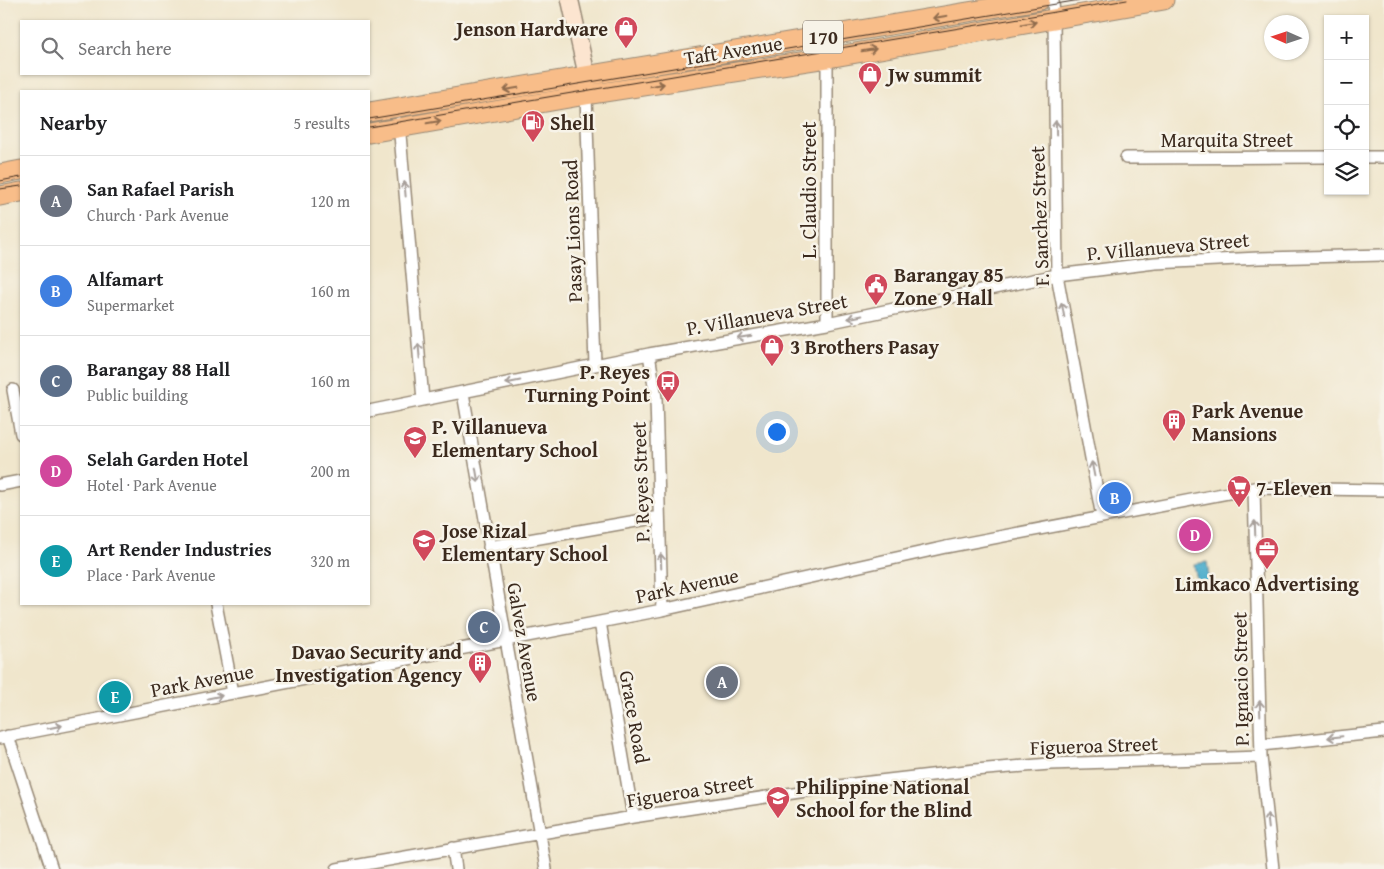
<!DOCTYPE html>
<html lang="en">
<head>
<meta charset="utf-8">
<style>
  :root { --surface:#fff; --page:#f6f6f6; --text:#202124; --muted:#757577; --line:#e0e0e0; --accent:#d1495b }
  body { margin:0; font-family:"Gentium Book Plus",serif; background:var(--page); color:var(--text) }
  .controls { position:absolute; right:15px; top:15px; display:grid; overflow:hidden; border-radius:0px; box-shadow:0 1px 4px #0004 }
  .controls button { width:45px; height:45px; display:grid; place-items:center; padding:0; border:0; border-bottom:1px solid var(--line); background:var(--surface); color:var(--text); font:25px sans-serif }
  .compass { position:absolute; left:1264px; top:15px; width:45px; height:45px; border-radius:50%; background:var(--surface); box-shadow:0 1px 4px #0004; rotate:273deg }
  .you { position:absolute; left:776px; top:431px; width:18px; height:18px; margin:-12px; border:4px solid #fff; border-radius:50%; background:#1a73e8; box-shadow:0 0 0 8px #1a73e833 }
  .badge { display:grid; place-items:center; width:32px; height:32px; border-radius:50%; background:var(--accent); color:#fff; font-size:16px; font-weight:700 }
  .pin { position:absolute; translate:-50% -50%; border:2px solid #fff; box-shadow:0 1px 5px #0006 }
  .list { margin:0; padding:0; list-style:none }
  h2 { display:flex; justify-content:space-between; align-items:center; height:65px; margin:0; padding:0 20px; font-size:21px }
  h2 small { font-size:16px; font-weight:400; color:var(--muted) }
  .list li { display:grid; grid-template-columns:32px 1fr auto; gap:15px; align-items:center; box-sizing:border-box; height:90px; padding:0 20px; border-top:1px solid var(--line) }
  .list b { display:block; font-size:19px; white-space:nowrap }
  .list p { margin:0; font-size:16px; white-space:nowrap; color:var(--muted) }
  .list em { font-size:16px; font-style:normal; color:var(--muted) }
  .icon { flex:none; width:28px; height:28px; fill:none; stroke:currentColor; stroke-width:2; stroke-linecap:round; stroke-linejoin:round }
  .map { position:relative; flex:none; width:1384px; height:869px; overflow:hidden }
  .search { position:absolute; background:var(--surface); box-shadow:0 1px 4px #0004; left:20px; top:20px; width:350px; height:55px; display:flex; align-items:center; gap:12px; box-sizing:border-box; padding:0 18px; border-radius:0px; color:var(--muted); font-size:19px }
  .panel { position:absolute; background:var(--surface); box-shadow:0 1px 4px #0004; left:20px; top:90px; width:350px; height:515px; border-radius:0px }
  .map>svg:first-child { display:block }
  .water { fill:#4eadcc; stroke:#446c75 }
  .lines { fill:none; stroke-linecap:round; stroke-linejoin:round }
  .street-casing { stroke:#968875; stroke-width:14 }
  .secondary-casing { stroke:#968875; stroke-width:19 }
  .primary-casing { stroke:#968875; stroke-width:21 }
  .street { stroke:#fff; stroke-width:11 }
  .secondary { stroke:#fce5d0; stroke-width:16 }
  .primary { stroke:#f8bd89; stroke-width:19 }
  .tram { stroke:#3b2a1e; stroke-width:1 }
  .oneway { stroke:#906c4e }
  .oneway2 { stroke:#a79f9a }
  .labels { text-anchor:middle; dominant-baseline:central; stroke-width:5; stroke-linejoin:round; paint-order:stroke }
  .shield { fill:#f7f3e8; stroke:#73665b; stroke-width:1 }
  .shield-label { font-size:19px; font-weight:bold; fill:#3b2a1e }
  .poi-label { font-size:20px; font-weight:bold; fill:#3b2a1e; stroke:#f7f3e8; text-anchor:start }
  .street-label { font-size:20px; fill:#3b2a1e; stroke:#f7f3e8 }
</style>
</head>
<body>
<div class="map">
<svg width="1384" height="869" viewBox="0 0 1384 869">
  <rect width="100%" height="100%" fill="#f7f3e8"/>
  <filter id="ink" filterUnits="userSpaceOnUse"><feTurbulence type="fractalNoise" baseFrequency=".02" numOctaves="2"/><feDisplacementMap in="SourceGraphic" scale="10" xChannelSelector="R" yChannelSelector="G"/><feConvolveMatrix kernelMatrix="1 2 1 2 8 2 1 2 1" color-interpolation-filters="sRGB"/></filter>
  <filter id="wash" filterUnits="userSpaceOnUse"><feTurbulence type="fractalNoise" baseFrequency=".0096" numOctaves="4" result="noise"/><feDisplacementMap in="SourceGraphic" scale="20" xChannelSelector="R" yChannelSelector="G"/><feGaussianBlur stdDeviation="1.12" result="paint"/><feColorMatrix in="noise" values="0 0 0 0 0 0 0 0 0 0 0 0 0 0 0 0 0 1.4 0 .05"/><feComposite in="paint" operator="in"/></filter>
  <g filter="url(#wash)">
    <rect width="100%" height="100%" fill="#f0e6cc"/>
    <path class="water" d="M1207,562L1210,585L1198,587L1194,564Z"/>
  </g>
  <g filter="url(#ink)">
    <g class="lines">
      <g class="street-casing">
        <path id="street" d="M1053,0L1054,19L1057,275L1102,517
          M586,95L595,365
          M399,123L423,400
          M1365,157H1384
          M1126,158L1328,157
          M827,323V58
          M649,354L656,398L662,610
          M13,390L21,434
          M463,393L546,869
          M369,411L649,354L827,323L1057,275L1155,263L1259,258L1384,255
          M0,485L21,481
          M1254,488L1261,757L1273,869
          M489,547L659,517
          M216,604L233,693
          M600,622L633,817
          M8,736L52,869
          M0,738L662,610L946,547L1254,488L1384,490
          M1261,745L1384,732
          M453,848L456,869
          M337,869L633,817L853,784L975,770L1050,764L1261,757"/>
      </g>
      <g class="secondary-casing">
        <path id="secondary" d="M570,0L587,76L586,95"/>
      </g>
      <g class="primary-casing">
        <path id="primary" d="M369,112L1040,0
          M369,133L586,95L827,58L1164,0
          M0,174L21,170
          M0,196L21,192"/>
      </g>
      <use href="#street" class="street"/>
      <use href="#secondary" class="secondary"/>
      <use href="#primary" class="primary"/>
      <path class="tram" d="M369,119L1080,0
        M369,127L1127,0
        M0,181L21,177
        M0,189L21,186"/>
    </g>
    <defs><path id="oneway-shaft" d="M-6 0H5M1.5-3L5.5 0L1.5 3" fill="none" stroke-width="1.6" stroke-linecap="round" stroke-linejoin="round" transform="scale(1.25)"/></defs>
    <g class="oneway">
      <use href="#oneway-shaft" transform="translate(940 17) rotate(171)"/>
      <use href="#oneway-shaft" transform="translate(1029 23) rotate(-10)"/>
      <use href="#oneway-shaft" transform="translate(869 50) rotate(-10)"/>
      <use href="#oneway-shaft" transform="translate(657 85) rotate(-9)"/>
      <use href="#oneway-shaft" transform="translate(511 89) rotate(171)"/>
      <use href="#oneway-shaft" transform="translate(434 122) rotate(-10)"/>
    </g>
    <g class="oneway2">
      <use href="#oneway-shaft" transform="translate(1056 128) rotate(-91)"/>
      <use href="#oneway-shaft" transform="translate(405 189) rotate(-95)"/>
      <use href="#oneway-shaft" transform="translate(1063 310) rotate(-100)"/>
      <use href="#oneway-shaft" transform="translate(855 317) rotate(168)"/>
      <use href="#oneway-shaft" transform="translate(744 337) rotate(170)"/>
      <use href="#oneway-shaft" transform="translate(419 351) rotate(-95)"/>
      <use href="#oneway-shaft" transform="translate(513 382) rotate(168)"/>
      <use href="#oneway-shaft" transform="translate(1093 469) rotate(-101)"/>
      <use href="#oneway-shaft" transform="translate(477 475) rotate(80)"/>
      <use href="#oneway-shaft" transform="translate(1255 528) rotate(-92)"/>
      <use href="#oneway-shaft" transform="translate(661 561) rotate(-92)"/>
      <use href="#oneway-shaft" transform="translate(215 697) rotate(-11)"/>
      <use href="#oneway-shaft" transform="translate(1260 708) rotate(-92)"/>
      <use href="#oneway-shaft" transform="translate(55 727) rotate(-11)"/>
      <use href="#oneway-shaft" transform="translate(1335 737) rotate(174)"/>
      <use href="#oneway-shaft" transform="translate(1268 821) rotate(-96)"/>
    </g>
  </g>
  <defs>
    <g id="shop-pin" transform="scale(1.25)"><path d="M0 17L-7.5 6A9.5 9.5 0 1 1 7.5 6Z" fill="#d1495b" stroke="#f7f3e8"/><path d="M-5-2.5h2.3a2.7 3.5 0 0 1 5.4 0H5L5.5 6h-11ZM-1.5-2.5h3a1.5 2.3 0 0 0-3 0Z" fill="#fff"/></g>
    <g id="fuel-pin" transform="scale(1.25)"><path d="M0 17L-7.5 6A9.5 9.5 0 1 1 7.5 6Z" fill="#d1495b" stroke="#f7f3e8"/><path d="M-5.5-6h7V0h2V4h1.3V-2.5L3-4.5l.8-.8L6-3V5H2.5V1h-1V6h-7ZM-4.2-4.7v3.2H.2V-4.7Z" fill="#fff"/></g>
    <g id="civic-pin" transform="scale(1.25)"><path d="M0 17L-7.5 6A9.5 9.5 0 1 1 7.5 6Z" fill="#d1495b" stroke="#f7f3e8"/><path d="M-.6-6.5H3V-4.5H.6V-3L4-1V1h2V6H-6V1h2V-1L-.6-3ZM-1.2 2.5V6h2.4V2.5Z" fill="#fff"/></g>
    <g id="bus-pin" transform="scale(1.25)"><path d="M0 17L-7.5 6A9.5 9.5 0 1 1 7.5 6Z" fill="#d1495b" stroke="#f7f3e8"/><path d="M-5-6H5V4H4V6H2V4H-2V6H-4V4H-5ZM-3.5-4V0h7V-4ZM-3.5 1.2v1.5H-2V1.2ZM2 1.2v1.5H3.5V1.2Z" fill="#fff"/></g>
    <g id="building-pin" transform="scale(1.25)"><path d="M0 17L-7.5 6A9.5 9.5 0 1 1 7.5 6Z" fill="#d1495b" stroke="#f7f3e8"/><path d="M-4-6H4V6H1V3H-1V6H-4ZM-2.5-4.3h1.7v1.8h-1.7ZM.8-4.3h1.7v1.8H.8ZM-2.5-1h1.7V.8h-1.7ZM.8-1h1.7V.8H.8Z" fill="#fff"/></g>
    <g id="school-pin" transform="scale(1.25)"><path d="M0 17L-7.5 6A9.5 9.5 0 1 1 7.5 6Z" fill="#d1495b" stroke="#f7f3e8"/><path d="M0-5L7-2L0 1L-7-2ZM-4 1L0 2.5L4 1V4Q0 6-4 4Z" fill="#fff"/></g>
    <g id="supermarket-pin" transform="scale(1.25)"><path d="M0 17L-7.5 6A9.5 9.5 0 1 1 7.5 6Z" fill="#d1495b" stroke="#f7f3e8"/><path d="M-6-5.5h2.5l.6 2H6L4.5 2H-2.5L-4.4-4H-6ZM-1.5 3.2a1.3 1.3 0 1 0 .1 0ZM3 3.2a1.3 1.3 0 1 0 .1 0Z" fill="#fff"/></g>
    <g id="office-pin" transform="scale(1.25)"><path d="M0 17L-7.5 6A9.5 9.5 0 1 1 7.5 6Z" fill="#d1495b" stroke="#f7f3e8"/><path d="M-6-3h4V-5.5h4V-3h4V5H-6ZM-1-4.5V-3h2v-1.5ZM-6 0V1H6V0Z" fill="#fff"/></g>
  </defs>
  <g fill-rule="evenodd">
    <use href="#shop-pin" x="626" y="28"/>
    <use href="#shop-pin" x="870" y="74"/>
    <use href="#fuel-pin" x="533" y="122"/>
    <use href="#civic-pin" x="876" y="285"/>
    <use href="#shop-pin" x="772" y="346"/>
    <use href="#bus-pin" x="668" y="382"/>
    <use href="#building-pin" x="1174" y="421"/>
    <use href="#school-pin" x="415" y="438"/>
    <use href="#supermarket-pin" x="1239" y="487"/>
    <use href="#school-pin" x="424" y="541"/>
    <use href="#office-pin" x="1267" y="549"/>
    <use href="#building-pin" x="480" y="663"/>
    <use href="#school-pin" x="778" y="798"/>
  </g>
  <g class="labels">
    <rect class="shield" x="803" y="20.5" width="40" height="33" rx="4"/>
    <g class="shield-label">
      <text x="823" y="37">170</text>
    </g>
    <g class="poi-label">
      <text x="608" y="28" text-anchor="end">Jenson Hardware</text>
      <text x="888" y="74">Jw summit</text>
      <text x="550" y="122">Shell</text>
      <text x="894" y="274">Barangay 85<tspan x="894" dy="23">Zone 9 Hall</tspan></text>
      <text x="790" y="346">3 Brothers Pasay</text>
      <text x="650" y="371" text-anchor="end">P. Reyes<tspan x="650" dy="23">Turning Point</tspan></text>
      <text x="1192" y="410">Park Avenue<tspan x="1192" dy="23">Mansions</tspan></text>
      <text x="432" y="426">P. Villanueva<tspan x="432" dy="23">Elementary School</tspan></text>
      <text x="1256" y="487">7-Eleven</text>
      <text x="442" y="530">Jose Rizal<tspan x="442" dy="23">Elementary School</tspan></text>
      <text x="1267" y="583" text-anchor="middle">Limkaco Advertising</text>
      <text x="462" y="651" text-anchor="end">Davao Security and<tspan x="462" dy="23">Investigation Agency</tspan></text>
      <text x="796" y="786">Philippine National<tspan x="796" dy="23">School for the Blind</tspan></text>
    </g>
    <g class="street-label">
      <text transform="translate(733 50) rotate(-9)">Taft Avenue</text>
      <text x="1227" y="139">Marquita Street</text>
      <text transform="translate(808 190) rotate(-90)">L. Claudio Street</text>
      <text transform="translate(1039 216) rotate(-92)">F. Sanchez Street</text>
      <text transform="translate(572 231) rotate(-92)">Pasay Lions Road</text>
      <text transform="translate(1168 246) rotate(-5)">P. Villanueva Street</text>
      <text transform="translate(767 314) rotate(-10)">P. Villanueva Street</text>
      <text transform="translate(640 482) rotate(-92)">P. Reyes Street</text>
      <text transform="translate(687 585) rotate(-12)">Park Avenue</text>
      <text transform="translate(525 642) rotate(80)">Galvez Avenue</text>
      <text transform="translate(1240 679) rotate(-91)">P. Ignacio Street</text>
      <text transform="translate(202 680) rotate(-11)">Park Avenue</text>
      <text transform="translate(635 717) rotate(80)">Grace Road</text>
      <text transform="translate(1094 745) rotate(-2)">Figueroa Street</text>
      <text transform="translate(690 790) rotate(-9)">Figueroa Street</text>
    </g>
  </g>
</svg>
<div class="controls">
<button>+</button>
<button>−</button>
<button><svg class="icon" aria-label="locate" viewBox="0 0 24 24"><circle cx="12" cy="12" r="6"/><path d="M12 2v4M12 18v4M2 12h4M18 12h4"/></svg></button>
<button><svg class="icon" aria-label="layers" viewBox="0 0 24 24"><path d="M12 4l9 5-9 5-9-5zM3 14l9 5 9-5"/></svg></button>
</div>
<svg class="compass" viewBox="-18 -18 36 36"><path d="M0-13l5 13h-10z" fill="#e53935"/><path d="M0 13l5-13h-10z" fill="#757577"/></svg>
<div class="you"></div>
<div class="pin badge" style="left:722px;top:682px;background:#6b7280">A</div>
<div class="pin badge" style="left:1115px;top:498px;background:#3f7fe0">B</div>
<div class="pin badge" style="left:484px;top:627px;background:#5c6f8a">C</div>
<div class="pin badge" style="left:1195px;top:535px;background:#d1479c">D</div>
<div class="pin badge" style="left:115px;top:697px;background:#0f9aa8">E</div>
<div class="search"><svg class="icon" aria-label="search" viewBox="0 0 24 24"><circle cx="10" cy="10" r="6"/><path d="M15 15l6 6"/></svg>Search here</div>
<section class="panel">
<h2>Nearby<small>5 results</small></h2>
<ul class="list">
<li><span class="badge" style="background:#6b7280">A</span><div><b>San Rafael Parish</b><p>Church · Park Avenue</p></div><em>120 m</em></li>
<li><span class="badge" style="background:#3f7fe0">B</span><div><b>Alfamart</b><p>Supermarket</p></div><em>160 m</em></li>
<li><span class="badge" style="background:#5c6f8a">C</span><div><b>Barangay 88 Hall</b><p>Public building</p></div><em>160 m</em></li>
<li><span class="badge" style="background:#d1479c">D</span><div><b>Selah Garden Hotel</b><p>Hotel · Park Avenue</p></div><em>200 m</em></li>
<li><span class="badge" style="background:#0f9aa8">E</span><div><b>Art Render Industries</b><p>Place · Park Avenue</p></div><em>320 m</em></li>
</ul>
</section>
</div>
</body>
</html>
